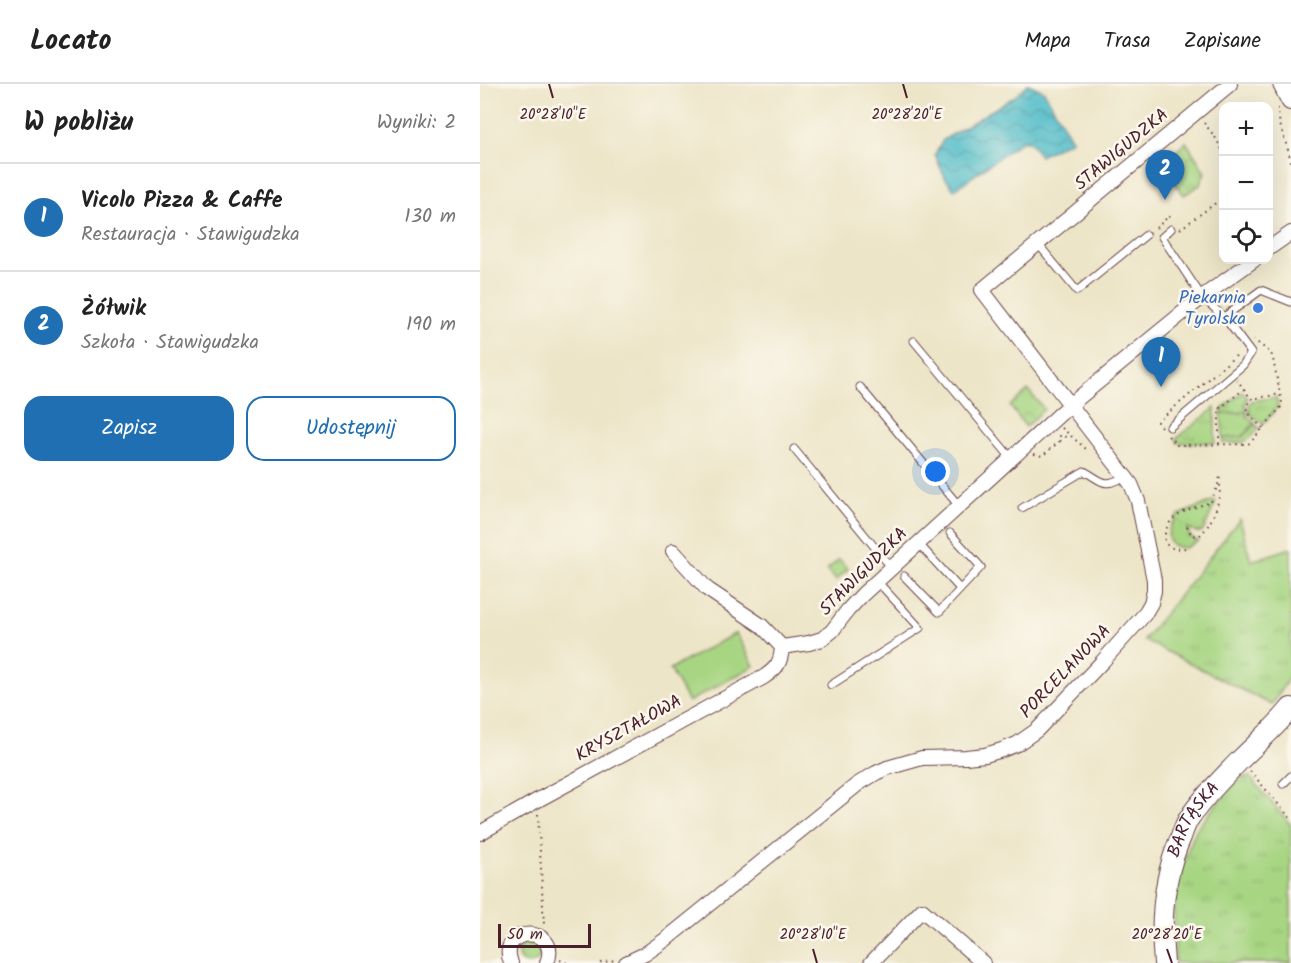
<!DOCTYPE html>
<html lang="pl">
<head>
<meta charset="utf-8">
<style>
  :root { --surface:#fff; --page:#f6f6f6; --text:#222; --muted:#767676; --line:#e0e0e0; --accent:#1f6fb2 }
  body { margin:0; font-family:Kalam,sans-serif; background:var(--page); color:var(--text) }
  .controls { position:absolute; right:18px; top:18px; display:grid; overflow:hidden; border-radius:12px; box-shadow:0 6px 24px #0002 }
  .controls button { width:54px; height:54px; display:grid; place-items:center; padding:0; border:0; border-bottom:2px solid var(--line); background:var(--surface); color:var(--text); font:30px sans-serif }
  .scale { position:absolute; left:18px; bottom:15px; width:93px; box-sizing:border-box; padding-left:6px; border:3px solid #4a1f2b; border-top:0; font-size:16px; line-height:21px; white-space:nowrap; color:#4a1f2b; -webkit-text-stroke:4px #fbf7ec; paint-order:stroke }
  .you { position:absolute; left:456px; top:388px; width:21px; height:21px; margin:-15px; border:4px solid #fff; border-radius:50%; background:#1a73e8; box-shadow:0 0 0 9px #1a73e833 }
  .badge { display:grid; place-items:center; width:39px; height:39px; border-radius:50%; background:var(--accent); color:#fff; font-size:20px; font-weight:700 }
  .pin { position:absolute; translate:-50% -50px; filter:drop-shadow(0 2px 3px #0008) }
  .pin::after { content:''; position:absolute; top:32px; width:21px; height:18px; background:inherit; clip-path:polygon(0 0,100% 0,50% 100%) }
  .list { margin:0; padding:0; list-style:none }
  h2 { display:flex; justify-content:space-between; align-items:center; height:78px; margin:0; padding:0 24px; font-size:26px }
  h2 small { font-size:20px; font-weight:400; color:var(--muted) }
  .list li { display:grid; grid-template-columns:39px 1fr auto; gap:18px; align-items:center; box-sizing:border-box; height:108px; padding:0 24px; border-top:2px solid var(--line) }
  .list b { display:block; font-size:22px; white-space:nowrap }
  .list p { margin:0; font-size:20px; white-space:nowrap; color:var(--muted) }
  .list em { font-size:20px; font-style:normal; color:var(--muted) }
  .actions { display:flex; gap:12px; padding:18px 24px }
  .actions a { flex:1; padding:14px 0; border:2px solid var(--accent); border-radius:18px; text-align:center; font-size:21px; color:var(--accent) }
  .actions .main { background:var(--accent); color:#fff }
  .icon { flex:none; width:33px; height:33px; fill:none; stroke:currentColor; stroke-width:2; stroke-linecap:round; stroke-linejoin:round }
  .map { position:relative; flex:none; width:811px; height:879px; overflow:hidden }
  header { display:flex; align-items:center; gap:36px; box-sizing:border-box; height:84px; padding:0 30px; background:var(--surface); border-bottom:2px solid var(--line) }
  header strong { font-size:28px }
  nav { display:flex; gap:33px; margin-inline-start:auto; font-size:21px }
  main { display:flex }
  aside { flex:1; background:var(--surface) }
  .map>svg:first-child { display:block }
  .grass { fill:url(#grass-tufts); stroke:#787a56; stroke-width:1.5 }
  .park { fill:url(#park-crowns); stroke:#787a56; stroke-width:1.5 }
  .pitch { fill:#a7d582; stroke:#787a56; stroke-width:1.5 }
  .water { fill:url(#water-waves); stroke:#4c6e7a; stroke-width:1.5 }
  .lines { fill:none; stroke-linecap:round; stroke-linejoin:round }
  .lane-casing { stroke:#623d43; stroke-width:9 }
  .street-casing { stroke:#623d43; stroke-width:16 }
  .secondary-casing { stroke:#623d43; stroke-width:22 }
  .path { stroke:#623d43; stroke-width:2; stroke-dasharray:1.5 4.5; stroke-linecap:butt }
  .lane { stroke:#fff; stroke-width:7 }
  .street { stroke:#fff; stroke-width:14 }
  .secondary { stroke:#fff; stroke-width:20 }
  .ticks { fill:none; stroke:#4a1f2b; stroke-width:2 }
  .shop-dot { fill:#3f7fe0; stroke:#fbf7ec; stroke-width:2 }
  .labels { text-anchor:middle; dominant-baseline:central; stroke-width:5; stroke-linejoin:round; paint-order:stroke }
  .street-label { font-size:18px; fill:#4a1f2b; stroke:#fbf7ec }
  .shop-label { font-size:18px; fill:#366cbe; stroke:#fbf7ec; text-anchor:end }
  .ticks-label { font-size:15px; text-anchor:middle; fill:#4a1f2b; stroke:#fbf7ec; stroke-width:5; stroke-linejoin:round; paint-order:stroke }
</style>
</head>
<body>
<header>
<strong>Locato</strong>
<nav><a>Mapa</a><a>Trasa</a><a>Zapisane</a></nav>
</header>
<main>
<aside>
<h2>W pobliżu<small>Wyniki: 2</small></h2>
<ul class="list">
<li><span class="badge">1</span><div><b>Vicolo Pizza &amp; Caffe</b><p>Restauracja · Stawigudzka</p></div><em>130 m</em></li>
<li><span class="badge">2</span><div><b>Żółwik</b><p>Szkoła · Stawigudzka</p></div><em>190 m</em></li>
</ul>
<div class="actions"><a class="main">Zapisz</a><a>Udostępnij</a></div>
</aside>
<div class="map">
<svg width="811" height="879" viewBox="0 0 811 879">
  <defs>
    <pattern id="grass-tufts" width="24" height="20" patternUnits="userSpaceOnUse" patternTransform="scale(1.5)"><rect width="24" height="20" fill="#a7d582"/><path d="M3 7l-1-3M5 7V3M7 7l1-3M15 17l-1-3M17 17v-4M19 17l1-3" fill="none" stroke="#91b670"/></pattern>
    <pattern id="park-crowns" width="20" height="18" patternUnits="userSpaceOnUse" patternTransform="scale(1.5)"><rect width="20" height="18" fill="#a7d582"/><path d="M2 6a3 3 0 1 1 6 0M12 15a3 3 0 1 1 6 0" fill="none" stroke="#91b670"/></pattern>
    <pattern id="water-waves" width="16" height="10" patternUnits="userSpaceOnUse" patternTransform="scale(1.5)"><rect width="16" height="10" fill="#4fbcc8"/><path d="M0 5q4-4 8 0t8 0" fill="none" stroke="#4498a3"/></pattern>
  </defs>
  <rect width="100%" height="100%" fill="#fbf7ec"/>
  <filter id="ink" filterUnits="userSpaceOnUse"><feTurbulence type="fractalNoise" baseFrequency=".0167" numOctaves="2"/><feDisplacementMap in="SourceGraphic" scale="12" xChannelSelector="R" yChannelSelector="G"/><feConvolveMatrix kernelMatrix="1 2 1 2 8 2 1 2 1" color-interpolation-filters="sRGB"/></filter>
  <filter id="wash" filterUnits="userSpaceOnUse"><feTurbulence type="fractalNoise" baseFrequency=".008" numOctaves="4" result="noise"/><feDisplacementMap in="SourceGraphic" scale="24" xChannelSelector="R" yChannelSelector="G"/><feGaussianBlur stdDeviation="1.35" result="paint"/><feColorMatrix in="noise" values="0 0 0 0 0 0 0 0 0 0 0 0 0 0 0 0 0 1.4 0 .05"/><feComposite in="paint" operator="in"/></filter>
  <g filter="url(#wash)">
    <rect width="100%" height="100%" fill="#ede5c8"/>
    <path class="grass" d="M763,308L768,314L765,319L767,328L741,330L743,324Z
      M796,313L798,323L783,340L770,330L769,320L772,317Z
      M735,324V359H698L696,355Z
      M775,340L779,344C765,361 764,359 743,359V354L762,353Z
      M760,435L771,477L811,464V590L792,621L664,556Z
      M763,691L766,695L769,692L811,741V879H695L694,820L701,784L716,746L743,712Z
      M38 869a11 11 0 1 1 22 0a11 11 0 1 1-22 0Z"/>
    <path class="park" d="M706,58L725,88L720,101L704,111L681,82Z
      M548,306L564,325L546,343L530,322Z
      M767,328V332L775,340L762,353L743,354L741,330Z
      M733,417L736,418L723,447C715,450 713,447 708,444L710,453L718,457L705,464C702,464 698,463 695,462C682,455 691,438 699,431Z
      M359,475L368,485L356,496L347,486Z"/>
    <path class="pitch" d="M256,549L274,582L208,618L190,585Z"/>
    <path class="water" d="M548,0L564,7L592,56L560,72L551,59L543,56L474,106L464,92L455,71L463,56L534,13Z"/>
  </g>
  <g filter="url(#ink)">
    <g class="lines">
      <g class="lane-casing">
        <path id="lane" d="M558,160L597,207L666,151
          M744,233L781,206L811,218
          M434,257L531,374
          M380,303L479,422
          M690,343L763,281L771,269L744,233L722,213L682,153L691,145
          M314,365L411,483
          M542,424L604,387C624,398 622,404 645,393
          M438,459L480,505
          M424,492L459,528L501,483L470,449
          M351,601L440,544L397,497
          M803,700L811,692"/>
      </g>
      <g class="street-casing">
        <path id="street" d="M788,165L811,149
          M193,467L227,505L282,542L302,563L329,559L342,555L352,547L368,526L383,510L590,321L722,213L774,176
          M0,749L56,717L284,593C297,584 301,579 302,563
          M31,879C16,841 82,841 67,879
          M146,879L165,870L185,856L378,700L396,689L407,684L442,674L486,673L505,671L522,666L537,660L557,646L622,578L664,531L671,519L674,507V496L658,417L651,400L502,206L750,0
          M391,879L442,826L503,879"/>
      </g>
      <g class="secondary-casing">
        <g id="secondary">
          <path d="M803,0L811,16"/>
          <path id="s1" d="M684,879C680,835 683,793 701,753C703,747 705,741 708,736C722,714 742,695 760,676C777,659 796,643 811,624"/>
        </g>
      </g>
      <path class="path" d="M798,24C798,43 808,60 811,79
        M724,39L735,53L744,69
        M676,144L689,132L691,136
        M700,145L744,113
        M764,305L771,315
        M681,343L677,338L758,270
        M582,344L607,366
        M783,344C774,336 761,326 771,315L800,310
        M688,352L697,361L768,360L770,359L801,323L802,319L793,275L791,269L774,256
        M580,357L589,350
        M739,360V325L764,305L757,296
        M554,370L562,372L580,357V349
        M707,442C710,449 712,452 719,452C732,441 741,417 740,400
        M705,464C700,465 694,465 690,463C679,458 687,439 694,434C704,426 719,422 731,418L739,398L740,392
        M770,687L811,735
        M58,730L64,841
        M80,876L87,879
        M120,879L135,876"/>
      <use href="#lane" class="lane"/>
      <use href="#street" class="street"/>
      <use href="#secondary" class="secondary"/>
    </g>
  </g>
  <path class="ticks" d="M69,0L73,14M423,0L427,14M333,865L337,879M687,865L692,879"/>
  <circle class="shop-dot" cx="778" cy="224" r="6"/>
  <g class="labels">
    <g class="street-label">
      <text transform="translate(642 66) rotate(-40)">STAWIGUDZKA</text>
      <text transform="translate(384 488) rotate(-45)">STAWIGUDZKA</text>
      <text transform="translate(586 588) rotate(-46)">PORCELANOWA</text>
      <text transform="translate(149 645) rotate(-29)">KRYSZTAŁOWA</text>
      <text stroke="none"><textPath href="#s1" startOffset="150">BARTĄSKA</textPath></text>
    </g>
    <g class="shop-label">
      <text x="766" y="214">Piekarnia<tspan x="766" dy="21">Tyrolska</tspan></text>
    </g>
  </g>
  <g class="ticks-label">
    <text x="73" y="35">20°28'10"E</text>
    <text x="427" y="35">20°28'20"E</text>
    <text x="333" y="855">20°28'10"E</text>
    <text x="687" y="855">20°28'20"E</text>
  </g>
</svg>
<div class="controls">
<button>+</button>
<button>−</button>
<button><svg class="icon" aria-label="locate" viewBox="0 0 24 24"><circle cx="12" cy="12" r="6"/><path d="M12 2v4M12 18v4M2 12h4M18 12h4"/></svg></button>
</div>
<div class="scale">50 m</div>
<div class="you"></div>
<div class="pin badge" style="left:681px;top:303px">1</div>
<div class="pin badge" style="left:685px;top:116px">2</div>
</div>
</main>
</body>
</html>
